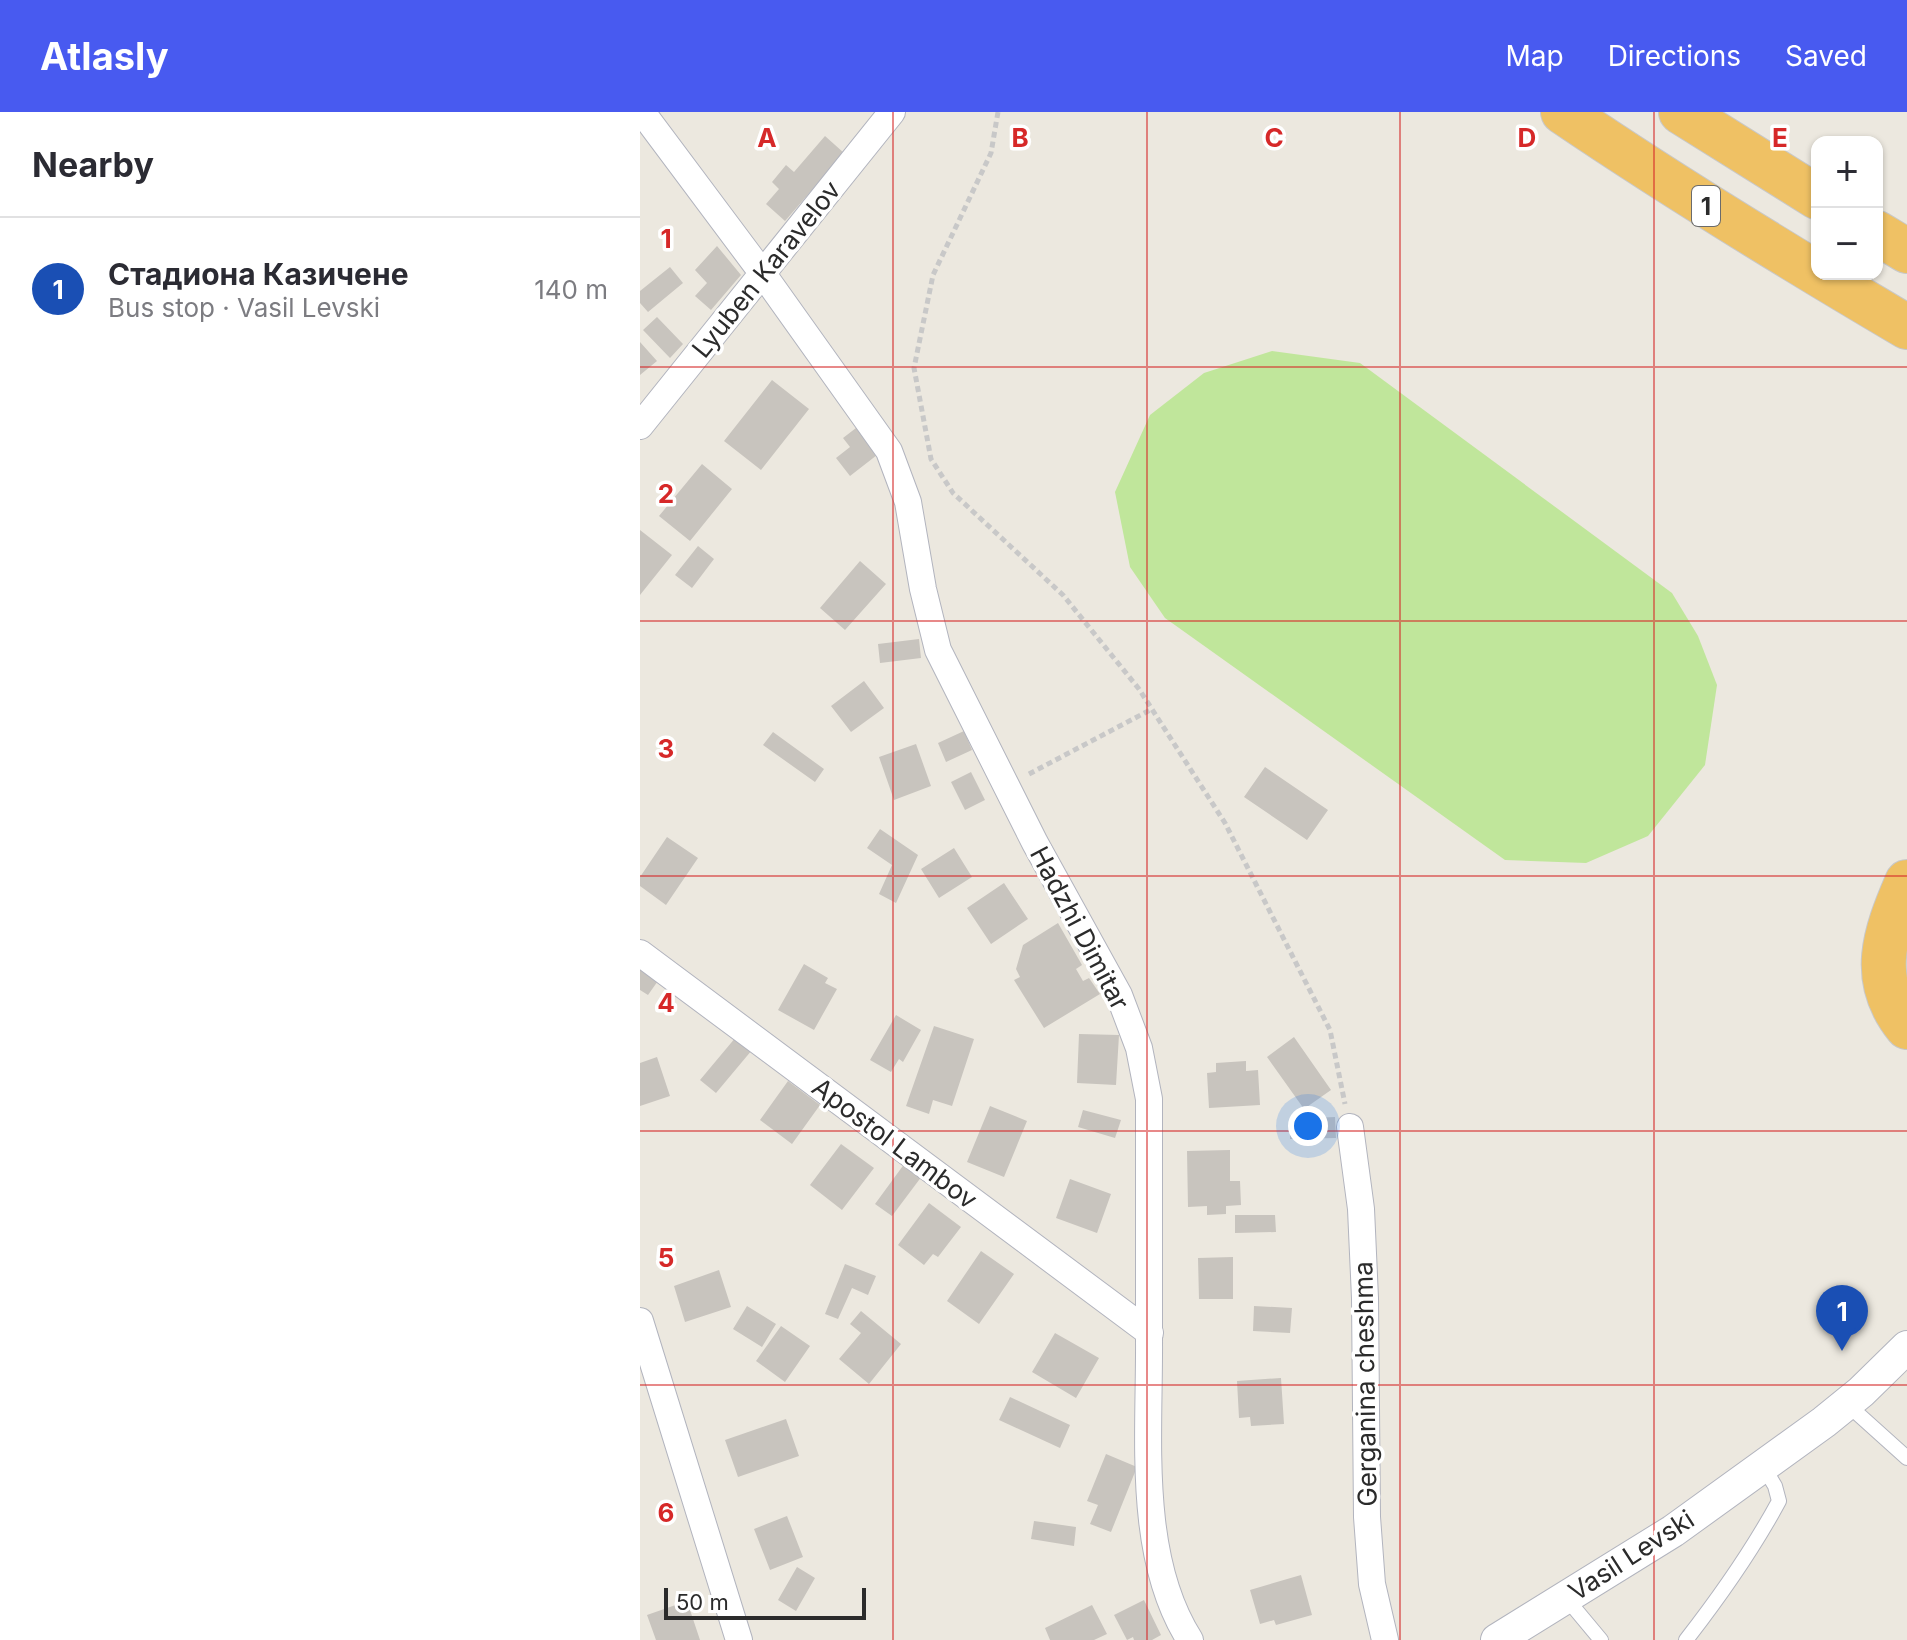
<!DOCTYPE html>
<html lang="en">
<head>
<meta charset="utf-8">
<style>
  :root { --surface:#fff; --page:#f2f2f3; --text:#2b2b33; --muted:#7c7c81; --line:#e1e1e2; --accent:#485af0 }
  body { margin:0; font-family:Inter,sans-serif; background:var(--page); color:var(--text) }
  .controls { position:absolute; right:24px; top:24px; display:grid; overflow:hidden; border-radius:16px; box-shadow:0 2px 6px #0004 }
  .controls button { width:72px; height:72px; display:grid; place-items:center; padding:0; border:0; border-bottom:2px solid var(--line); background:var(--surface); color:var(--text); font:40px sans-serif }
  .scale { position:absolute; left:24px; bottom:20px; width:202px; box-sizing:border-box; padding-left:8px; border:4px solid #2b2b2b; border-top:0; font-size:22px; line-height:28px; white-space:nowrap; color:#2b2b2b; -webkit-text-stroke:6px #fff; paint-order:stroke }
  .you { position:absolute; left:668px; top:1014px; width:28px; height:28px; margin:-20px; border:6px solid #fff; border-radius:50%; background:#1a73e8; box-shadow:0 0 0 12px #1a73e833 }
  .badge { display:grid; place-items:center; width:52px; height:52px; border-radius:50%; background:var(--accent); color:#fff; font-size:26px; font-weight:700 }
  .pin { position:absolute; translate:-50% -66px; filter:drop-shadow(0 2px 4px #0008) }
  .pin::after { content:''; position:absolute; top:42px; width:28px; height:24px; background:inherit; clip-path:polygon(0 0,100% 0,50% 100%) }
  .list { margin:0; padding:0; list-style:none }
  h2 { display:flex; justify-content:space-between; align-items:center; height:104px; margin:0; padding:0 32px; font-size:34px }
  h2 small { font-size:26px; font-weight:400; color:var(--muted) }
  .list li { display:grid; grid-template-columns:52px 1fr auto; gap:24px; align-items:center; box-sizing:border-box; height:144px; padding:0 32px; border-top:2px solid var(--line) }
  .list b { display:block; font-size:30px; white-space:nowrap }
  .list p { margin:0; font-size:26px; white-space:nowrap; color:var(--muted) }
  .list em { font-size:26px; font-style:normal; color:var(--muted) }
  .map { position:relative; flex:none; width:1267px; height:1528px; overflow:hidden }
  header { display:flex; align-items:center; gap:48px; box-sizing:border-box; height:112px; padding:0 40px; background:var(--accent); color:#fff }
  header strong { font-size:38px }
  nav { display:flex; gap:44px; margin-inline-start:auto; font-size:28px }
  main { display:flex }
  aside { flex:1; background:var(--surface) }
  .map>svg:first-child { display:block }
  .pitch { fill:#c0e69b }
  .building { fill:#c8c4be }
  .lines { fill:none; stroke-linecap:round; stroke-linejoin:round }
  .service-casing { stroke:#b2b4be; stroke-width:16 }
  .minor-casing { stroke:#b2b4be; stroke-width:28 }
  .tertiary-casing { stroke:#b2b4be; stroke-width:34 }
  .trunk-casing { stroke:#c8c8c8; stroke-width:46 }
  .path { stroke:#c8c8c8; stroke-width:5; stroke-dasharray:6 4; stroke-linecap:butt }
  .service { stroke:#fff; stroke-width:14 }
  .minor { stroke:#fff; stroke-width:26 }
  .tertiary { stroke:#fff; stroke-width:32 }
  .trunk { stroke:#efc164; stroke-width:44 }
  .grid { fill:none; stroke:#d62828; stroke-width:2; stroke-opacity:0.55 }
  .labels { text-anchor:middle; dominant-baseline:central; stroke-width:7; stroke-linejoin:round; paint-order:stroke }
  .shield { fill:#fff; stroke:#6b6b6b; stroke-width:2 }
  .shield-label { font-size:24px; font-weight:bold; fill:#2b2b2b }
  .street-label { font-size:26px; fill:#2b2b2b; stroke:#fff }
  .grid-label { font-size:26px; text-anchor:middle; font-weight:bold; fill:#d62828; stroke:#fff; stroke-width:7; stroke-linejoin:round; paint-order:stroke }
</style>
</head>
<body>
<header>
<strong>Atlasly</strong>
<nav><a>Map</a><a>Directions</a><a>Saved</a></nav>
</header>
<main>
<aside>
<h2>Nearby<small></small></h2>
<ul class="list">
<li><span class="badge" style="background:#1a4fb4">1</span><div><b>Стадиона Казичене</b><p>Bus stop · Vasil Levski</p></div><em>140 m</em></li>
</ul>
</aside>
<div class="map">
<svg width="1267" height="1528" viewBox="0 0 1267 1528">
  <rect width="100%" height="100%" fill="#ece8df"/>
  <path class="pitch" d="M632,239L720,251L1032,481L1058,524L1077,573L1065,653L1008,724L946,751L865,748L525,506L490,455L475,380L510,303L564,261Z"/>
  <path class="building" d="M185,24L204,41L145,109L126,92L139,77L132,70L146,53L154,60Z
    M77,134L101,163L71,198L55,184L67,171L55,158Z
    M30,155L43,171L8,200L0,191V179Z
    M17,205L43,232L30,246L3,218Z
    M0,230L17,249L0,263Z
    M132,268L169,297L121,358L84,329Z
    M216,316L237,343L210,364L196,346L210,335L203,326Z
    M62,352L92,377L50,429L19,404Z
    M0,418L32,443L0,483Z
    M58,434L74,447L52,476L35,463Z
    M220,449L246,472L205,518L180,496Z
    M279,527L281,546L240,551L238,532Z
    M224,569L244,596L211,620L191,594Z
    M324,619L332,638L306,650L298,631Z
    M133,620L184,657L175,670L123,633Z
    M276,632L291,674L254,688L239,645Z
    M625,655L688,698L667,728L604,685Z
    M331,660L345,688L325,698L311,670Z
    M240,717L278,743L256,791L239,782L252,753L227,736Z
    M27,725L58,746L26,793L0,774V765Z
    M314,736L332,765L299,786L281,757Z
    M364,771L388,807L351,832L327,796Z
    M418,811L442,853L436,857L443,869L449,866L460,882L404,916L374,868L380,865L376,857L383,833Z
    M164,852L188,866L185,871L197,877L174,918L138,898Z
    M0,853L20,866L8,883L0,878Z
    M256,903L281,918L263,950L259,947L251,960L230,948Z
    M294,914L334,927L312,994L293,988L289,1002L266,994Z
    M439,922L479,923L476,973L437,971Z
    M96,925L112,938L76,981L60,968Z
    M654,925L691,978L664,997L627,945Z
    M17,945L30,984L0,994V951Z
    M606,949V959L618,958L620,993L569,996L567,961L576,960V951Z
    M148,969L180,993L152,1032L120,1008Z
    M350,994L387,1009L364,1065L327,1050Z
    M443,998L481,1008L475,1026L438,1015Z
    M695,1005L696,1026L650,1027V1007Z
    M201,1032L234,1056L202,1098L170,1073Z
    M590,1038V1069H600L601,1093L586,1094V1102L567,1103V1094L548,1095L547,1039Z
    M265,1051L282,1064L252,1104L235,1092Z
    M430,1067L471,1082L457,1121L416,1106Z
    M289,1091L321,1115L298,1145L293,1142L284,1153L258,1133Z
    M595,1103H635L636,1120L595,1121Z
    M341,1139L374,1162L339,1212L307,1189Z
    M593,1145V1187H559L558,1146Z
    M205,1152L236,1164L228,1183L212,1176L198,1207L185,1202Z
    M79,1158L91,1195L45,1210L34,1174Z
    M107,1194L136,1212L122,1235L93,1217Z
    M614,1194L652,1196L650,1221L613,1219Z
    M221,1199L261,1232L229,1272L199,1247L221,1221L210,1212Z
    M141,1214L170,1234L145,1270L116,1249Z
    M415,1221L459,1246L436,1286L392,1260Z
    M641,1266L644,1312L611,1314L610,1305L599,1306L597,1269Z
    M370,1285L430,1313L420,1336L359,1308Z
    M146,1307L159,1344L98,1365L85,1328Z
    M466,1342L497,1355L471,1420L450,1412L458,1393L447,1389Z
    M147,1404L163,1445L130,1458L114,1417Z
    M394,1409L436,1415L434,1434L391,1427Z
    M157,1455L175,1466L156,1499L138,1488Z
    M661,1463L672,1503L636,1513L634,1508L620,1512L610,1478Z
    M504,1488L521,1523L512,1528H494L493,1525L487,1528L474,1503Z
    M47,1489L60,1528H16L7,1503Z
    M452,1493L467,1522L454,1528H410L405,1516Z"/>
  <g class="lines">
    <g class="service-casing">
      <path id="service" d="M1207,1292L1267,1346
        M926,1486L961,1528
        M1046,1528C1081,1483 1112,1439 1139,1389L1135,1374L1123,1354"/>
    </g>
    <g class="minor-casing">
      <path id="minor" d="M2,0L123,162L249,339L268,390L283,477L298,538L395,731L479,883L499,936L509,987C509,1067 509,1146 509,1225C510,1321 496,1444 550,1528
        M0,314L252,0
        M0,841L510,1221
        M710,1015L721,1097L725,1186L727,1405L732,1472L745,1528
        M0,1209L99,1528"/>
    </g>
    <g class="tertiary-casing">
      <path id="tertiary" d="M857,1528L1033,1419L1184,1310L1221,1280L1267,1235"/>
    </g>
    <g class="trunk-casing">
      <path id="trunk" d="M923,0C1035,76 1150,146 1267,215
        M1041,0L1177,85
        M1237,121L1267,139
        M1267,770C1245,821 1228,867 1267,915"/>
    </g>
    <path class="path" d="M358,0L351,41L293,163L274,256L291,347L313,381L423,483L499,577L585,711L690,918L705,992
      M389,662L512,597"/>
    <use href="#service" class="service"/>
    <use href="#minor" class="minor"/>
    <use href="#tertiary" class="tertiary"/>
    <use href="#trunk" class="trunk"/>
  </g>
  <path class="grid" d="M253,0V1528M507,0V1528M760,0V1528M1014,0V1528M0,255H1267M0,509H1267M0,764H1267M0,1019H1267M0,1273H1267"/>
  <g class="labels">
    <rect class="shield" x="1052" y="74" width="28" height="40" rx="6"/>
    <g class="shield-label">
      <text x="1066" y="94">1</text>
    </g>
    <g class="street-label">
      <text transform="translate(126 157) rotate(-51)">Lyuben Karavelov</text>
      <text transform="translate(440 816) rotate(62)">Hadzhi Dimitar</text>
      <text transform="translate(255 1031) rotate(37)">Apostol Lambov</text>
      <text transform="translate(725 1272) rotate(-91)">Gerganina cheshma</text>
      <text transform="translate(991 1443) rotate(-33)">Vasil Levski</text>
    </g>
  </g>
  <g class="grid-label">
    <text x="127" y="35">A</text>
    <text x="380" y="35">B</text>
    <text x="634" y="35">C</text>
    <text x="887" y="35">D</text>
    <text x="1140" y="35">E</text>
    <text x="26" y="136">1</text>
    <text x="26" y="391">2</text>
    <text x="26" y="646">3</text>
    <text x="26" y="900">4</text>
    <text x="26" y="1155">5</text>
    <text x="26" y="1410">6</text>
  </g>
</svg>
<div class="controls">
<button>+</button>
<button>−</button>
</div>
<div class="scale">50 m</div>
<div class="you"></div>
<div class="pin badge" style="left:1202px;top:1239px;background:#1a4fb4">1</div>
</div>
</main>
</body>
</html>
